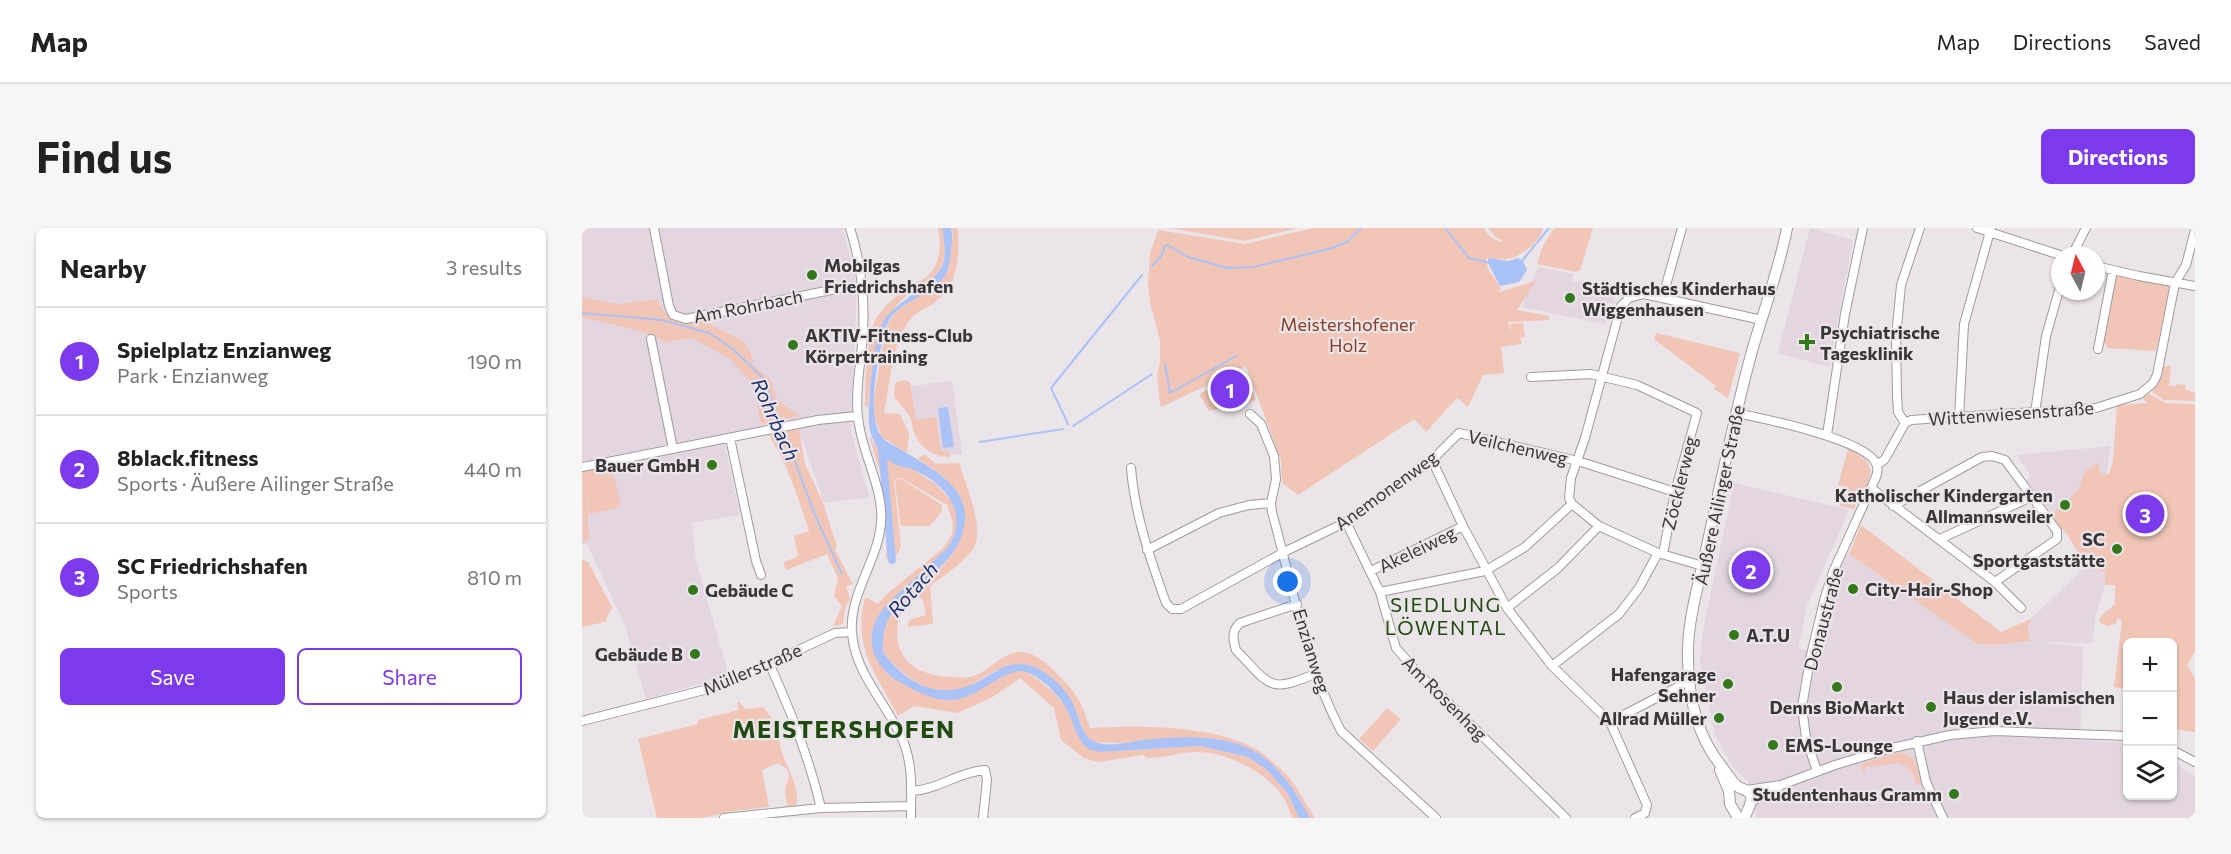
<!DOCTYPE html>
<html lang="en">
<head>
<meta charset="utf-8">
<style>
  :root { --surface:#fff; --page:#f6f6f6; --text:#222; --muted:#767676; --line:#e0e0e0; --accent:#7c3aed }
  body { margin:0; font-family:Commissioner,sans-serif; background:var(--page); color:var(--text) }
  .controls { position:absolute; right:18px; bottom:18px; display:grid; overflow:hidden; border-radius:9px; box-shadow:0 2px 4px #0004 }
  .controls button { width:54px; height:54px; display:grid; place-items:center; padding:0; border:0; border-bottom:2px solid var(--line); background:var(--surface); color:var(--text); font:30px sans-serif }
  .compass { position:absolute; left:1469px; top:18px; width:54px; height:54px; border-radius:50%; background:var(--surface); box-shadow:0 2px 4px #0004; rotate:353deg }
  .you { position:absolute; left:706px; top:354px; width:21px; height:21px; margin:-15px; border:4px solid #fff; border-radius:50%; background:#1a73e8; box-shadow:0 0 0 9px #1a73e833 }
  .badge { display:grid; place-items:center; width:39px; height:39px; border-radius:50%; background:var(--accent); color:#fff; font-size:20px; font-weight:700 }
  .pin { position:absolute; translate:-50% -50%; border:3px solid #fff; box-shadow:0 2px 6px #0006 }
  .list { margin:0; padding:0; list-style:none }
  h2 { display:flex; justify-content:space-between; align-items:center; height:78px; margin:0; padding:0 24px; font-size:26px }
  h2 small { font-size:20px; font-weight:400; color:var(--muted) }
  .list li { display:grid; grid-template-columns:39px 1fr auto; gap:18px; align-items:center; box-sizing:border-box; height:108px; padding:0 24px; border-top:2px solid var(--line) }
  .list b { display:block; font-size:22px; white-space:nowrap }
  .list p { margin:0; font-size:20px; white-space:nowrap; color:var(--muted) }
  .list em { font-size:20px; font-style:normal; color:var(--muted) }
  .actions { display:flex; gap:12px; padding:18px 24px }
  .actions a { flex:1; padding:14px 0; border:2px solid var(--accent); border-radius:9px; text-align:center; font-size:21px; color:var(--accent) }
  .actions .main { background:var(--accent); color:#fff }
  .icon { flex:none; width:33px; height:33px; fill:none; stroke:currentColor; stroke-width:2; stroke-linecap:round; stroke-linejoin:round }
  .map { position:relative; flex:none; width:1613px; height:590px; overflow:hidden; border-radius:9px }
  header { display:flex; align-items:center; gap:36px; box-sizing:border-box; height:84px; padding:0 30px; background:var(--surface); border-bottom:2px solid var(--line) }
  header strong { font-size:28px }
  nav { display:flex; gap:33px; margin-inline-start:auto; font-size:21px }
  .intro { display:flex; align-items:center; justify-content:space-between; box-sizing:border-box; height:144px; padding:0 36px }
  h1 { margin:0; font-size:42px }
  .button { padding:15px 27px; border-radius:9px; background:var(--accent); color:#fff; font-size:21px; font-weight:700 }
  main { display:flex; gap:36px; padding:0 36px }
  aside { flex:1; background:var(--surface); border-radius:9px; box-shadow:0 2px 4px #0004 }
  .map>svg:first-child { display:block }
  .built { fill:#e3d6e0 }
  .green { fill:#f1c6b7 }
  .water { fill:#abc2f7 }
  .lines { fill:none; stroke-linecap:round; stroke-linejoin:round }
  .stream { stroke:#abc2f7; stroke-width:2 }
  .canal { stroke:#abc2f7; stroke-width:8 }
  .minor-casing { stroke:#a09a9e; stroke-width:10 }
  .major-casing { stroke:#a09a9e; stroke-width:12 }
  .minor { stroke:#fff; stroke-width:8 }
  .major { stroke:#fff; stroke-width:10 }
  .poi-dot { fill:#33791c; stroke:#ebe4e9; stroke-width:2 }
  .labels { text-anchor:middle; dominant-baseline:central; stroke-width:4.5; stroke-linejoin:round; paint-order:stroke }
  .poi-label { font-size:18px; font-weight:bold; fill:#383638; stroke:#ebe4e9; text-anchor:start }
  .street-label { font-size:18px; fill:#383638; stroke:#ebe4e9 }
  .park-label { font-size:18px; fill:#883e25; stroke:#ebe4e9 }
  .water-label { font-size:20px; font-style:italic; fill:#1b306c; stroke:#ebe4e9 }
  .neighbourhood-label { font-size:20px; letter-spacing:1.5px; fill:#1f4b11; stroke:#ebe4e9 }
  .district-label { font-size:24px; font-weight:bold; letter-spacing:1.5px; fill:#1f4b11; stroke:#ebe4e9 }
</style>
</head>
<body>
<header>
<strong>Map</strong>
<nav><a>Map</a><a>Directions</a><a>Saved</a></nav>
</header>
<div class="intro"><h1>Find us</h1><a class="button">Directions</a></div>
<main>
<aside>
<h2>Nearby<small>3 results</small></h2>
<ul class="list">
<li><span class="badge">1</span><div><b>Spielplatz Enzianweg</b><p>Park · Enzianweg</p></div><em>190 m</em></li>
<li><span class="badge">2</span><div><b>8black.fitness</b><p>Sports · Äußere Ailinger Straße</p></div><em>440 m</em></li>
<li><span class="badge">3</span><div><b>SC Friedrichshafen</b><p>Sports</p></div><em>810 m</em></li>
</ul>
<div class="actions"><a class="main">Save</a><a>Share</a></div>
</aside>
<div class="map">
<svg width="1613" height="590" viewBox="0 0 1613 590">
  <rect width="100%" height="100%" fill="#ebe4e9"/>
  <path class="built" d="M0,0H261L275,59L269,203L287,269L242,275L214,194L142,213L158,287L110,295L114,333L147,448L64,471L43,397L5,316H0Z
    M1228,0L1271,12L1247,139L1196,125Z
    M958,39L991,46L990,53L1019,57L1027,61L1032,67L1034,77L1026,75L1023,96L940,79L955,41Z
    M370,153L380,226L356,229L352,194L334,196L329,158Z
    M1528,218L1524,254L1481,300L1444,252L1449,248L1435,227Z
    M1152,255L1267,282L1225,378L1216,420L1232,425L1252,351L1260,332L1267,326L1395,416L1412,417L1448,413L1446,401L1449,391L1504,338L1523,344V357L1514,386L1510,415L1458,414L1501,419L1498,512L1545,515L1546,568H1590L1591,531L1601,541L1613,548V590H1175L1166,554L1151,539L1133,507L1118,434L1122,397Z"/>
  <path class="green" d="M356,0H360C371,57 345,44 316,76C309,84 303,98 298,107C290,123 288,162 286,180L283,177C283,158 285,103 295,89C301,80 313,69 321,62C328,56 339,54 346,48C358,37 360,15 356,0Z
    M369,0H375L376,2C377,26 377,54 357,71C346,81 336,80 325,96C309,122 308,157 302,185L318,186L327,205L325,225L300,209L292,188V170L304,99L313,85L366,42L371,6Z
    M588,0H716L663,13Z
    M731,0H902C906,9 913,13 922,14L914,9L906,0H961C959,13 938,30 924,31C918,32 911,30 904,30L906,41L919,60L917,64L954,53L935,82L967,88V92L926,94L929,106L928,96L941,95L943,109L938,110L940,116L919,119L922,145L901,147L886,179L875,170L844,204L832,191L716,267L700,255L699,232L664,138L580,179L578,177L575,146L578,134V112L568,75L566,56L568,26L576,2L663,16Z
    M972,0H1011L998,42L994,44L955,36L960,20Z
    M1534,46L1586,57L1588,60L1574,123L1525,120V117L1521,116Z
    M0,69L37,76L75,71C86,99 106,90 132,88L128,96L161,113L169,126L171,137L188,151L195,172L218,188L179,196L171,157L148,131L110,110L84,114L57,103L0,89Z
    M1074,105L1158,125L1146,170L1132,161L1134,158L1072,111Z
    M1581,138H1589L1587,157L1594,159V156L1604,157L1603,161L1613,165V173L1582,172L1570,164L1580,148Z
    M660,145L664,148L674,172L627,183L617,166Z
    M322,152L328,154L334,192L354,189L359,223H366L368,229C353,229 337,220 332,204C330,198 330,191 326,186C317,172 308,173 314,154Z
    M1567,166L1584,175L1613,176V423L1605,437L1613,450V504L1591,501L1590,415H1546L1545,461L1532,459L1540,392L1535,391L1534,396L1525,398L1517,394L1518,389L1533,376V357H1523V344L1504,338L1485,306L1468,289L1496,262L1503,243L1516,235L1519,247L1527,246L1531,233L1535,177L1566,175L1577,180L1563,173L1561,169Z
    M217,201L223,236L240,272L255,318L253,322L271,356L264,358L268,371L263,380L261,396L251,398L260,378L252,368L256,350L245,326L204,342L201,335L216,328L212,308L227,303C216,270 206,237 187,207Z
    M288,207L291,215L316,238L329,240L355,257L371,275L375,284V293L373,308L366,319L349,335L290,405L311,450L336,464L355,470L419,450L429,444L442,443L450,447L471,464L484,479L495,503L518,524L618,518L666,529L685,542L706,566L717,590H710C708,584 706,577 703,572C687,545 644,522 611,524C596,525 581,530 565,530L561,527L516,534L502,530L479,512L472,480L438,450L409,470L375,485L332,478L316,488C293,444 271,421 283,369L296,376L305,366L361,320L370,306L371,295L365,277L319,250H315L312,254L319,318L316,326L311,325L308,331H304L306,295L308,292L305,256L299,247L288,211Z
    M1266,221C1303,238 1286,253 1272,281L1258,278L1262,258L1256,257Z
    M342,226L354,236L377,235C383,256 404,301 391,321C380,336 363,347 348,358L351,396L326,399L327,392L344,387L341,372L333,366C323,377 314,391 315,407C317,438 343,448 370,449C376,449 383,450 388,449C410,444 421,419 446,425C462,429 490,459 498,474C502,482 505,492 508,500C555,497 637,497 677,523C685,528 694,537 702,544C714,556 723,575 733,590H728L716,568L694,540L637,511L600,510L542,515L512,514L504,508L488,470L458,442C444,442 429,440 416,442C407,444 391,458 380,462C349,471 318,446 301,424C301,415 301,404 304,396C310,377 337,358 352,346C379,322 396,288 369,257C360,246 348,239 336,231Z
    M4,242H30L32,247L5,251L32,248L39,277L35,280L7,286L5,263L7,312L1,314L0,244Z
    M315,251H319L360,277V283L348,298H319L313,255Z
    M1279,297L1419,404L1449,391L1446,401L1448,413L1412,417L1395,416L1267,326Z
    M0,331L6,334L30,379L23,394L0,399Z
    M157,474L163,481L181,479C197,496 195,508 201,528C207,544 218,559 214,578L201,579L206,576C201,565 204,560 207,548L205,541L196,535L180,542L187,579L151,583L120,590H75L56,511L116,496V492L157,482L155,475Z
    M805,480L819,491L791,523L777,511Z
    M1315,525C1335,524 1335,540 1339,556L1335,557L1330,543H1326L1325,536L1319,537L1318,535L1283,539V544H1280L1279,538L1282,535Z"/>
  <path class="water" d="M360,0H369C371,8 370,15 369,22C368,33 367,44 360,52C343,71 311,74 303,102C297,127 283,187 300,209C304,214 313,218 318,221C343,237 385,255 383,291C381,334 337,351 313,382C310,386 305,391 304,397C301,405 301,415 301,424C326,458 360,474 399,452C413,444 423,435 441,436C459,438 479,455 488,470C496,482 498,506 511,513C525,520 547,514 561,512C597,508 646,505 677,526C700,541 716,567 728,590H717L706,566L685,542L666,529L618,518L518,524C515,523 508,522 505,520C494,511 491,492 484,480C477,467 459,449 444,444C423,438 395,472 369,472C350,473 330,461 314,452C306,447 297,437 293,428C280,395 307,373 330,353C342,342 354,330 366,319C388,285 363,255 330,241C326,239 321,240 317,238C300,232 288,212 287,195C286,175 291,108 302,92C315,73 356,53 361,36C364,26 362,10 360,0Z
    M906,30L927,33L936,30L941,33L945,42L937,54L918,58L906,35Z
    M366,179L372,219L361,220L356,180Z"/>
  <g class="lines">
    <path class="stream" d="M863,0L887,30L908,35
      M939,34L967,0
      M570,38L580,27L583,18L585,17L606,29L645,40L671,39L747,21L765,14L779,0
      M0,85L80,92L127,105L151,121L178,147L183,155L199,196
      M583,136L588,165L654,128
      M486,196L469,160L560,47
      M491,198L570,146
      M201,201L233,287L260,346
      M398,214L481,201"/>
    <path class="canal" d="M300,221L310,332"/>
    <g class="minor-casing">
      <path id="minor" d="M72,0L87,78L91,87L104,91L259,60
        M268,0C280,38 284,77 280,117C278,140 273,165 276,189C279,225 302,259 299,295C296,333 267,366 270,404C272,447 309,479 323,518C331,541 329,566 329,590
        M1395,0L1478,27
        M1490,27L1504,0
        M1514,38L1557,48L1613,58
        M1081,68L1100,0
        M69,111L91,221
        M1516,121L1531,42
        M949,149L1009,146L1055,157L1115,185L1093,264L1081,326
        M1154,185C1179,190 1290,212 1295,238C1297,246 1292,253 1289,260L1251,344L1243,369L1228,431L1220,479L1224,510L1235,543
        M1453,185L1464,108L1478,59
        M668,186L679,196L692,228L694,251L689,275L690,284C710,356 724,437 759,503L854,590
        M1377,190L1382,96L1409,0
        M1323,195L1329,192L1514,180L1558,166L1571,155L1575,147L1593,55L1604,37L1613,2
        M1323,195L1316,184L1315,168L1314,109L1319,57L1338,0
        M1245,207L1263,86L1281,0
        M148,210L174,333L179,347
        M850,232L881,298L925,380L970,438L1028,494L1065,577L1063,585L1053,590
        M1295,237L1303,231L1323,195
        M0,239L236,192L275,188
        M549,240C553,288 568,330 584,375L590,381H599L702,324L764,294L850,232L877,205L996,233L1093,264
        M1289,260L1413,354L1439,380
        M990,276L987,270L989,250L1003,210L1039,78L1047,70L1062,66L1180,92
        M990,276L1017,298L1076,325L1121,338
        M1311,278L1400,229L1410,228L1423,232L1475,303V311L1413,354
        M764,294L798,364L814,420L837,446L984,590
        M1358,311L1451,268
        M565,322L637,285L667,277L689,275
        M789,343L881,298
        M798,364L903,343L943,319L990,276
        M715,376L658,395C649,403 651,412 654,422C689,458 686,466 735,445
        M925,380L976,340L1017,298
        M187,435C209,483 227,529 239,580
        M970,438L1037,386L1057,360L1076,325
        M0,493L130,460L150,453L253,405L270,404
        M1028,494L1107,453
        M1335,513L1344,554L1361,590
        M1590,522L1613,534
        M1165,562L1199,557L1253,537L1306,521L1368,507L1413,503L1546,508
        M329,563C356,562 376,544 403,542L405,552L401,590
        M1169,574L1197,559
        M142,590L239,580L329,578"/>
    </g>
    <g class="major-casing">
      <path id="major" d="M1138,542L1147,563L1148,576L1156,590
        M1163,590C1164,583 1171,575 1169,568C1167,561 1160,562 1155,558C1150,553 1145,546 1141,540C1113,507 1105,463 1106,420C1107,385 1119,348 1126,313C1140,249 1153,185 1170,123C1182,81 1197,42 1205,0"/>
    </g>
    <use href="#minor" class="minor"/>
    <use href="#major" class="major"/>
  </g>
  <g class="poi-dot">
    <circle cx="230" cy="47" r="6"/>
    <circle cx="988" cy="70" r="6"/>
    <path d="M1222 105h6v6h6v6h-6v6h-6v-6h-6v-6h6z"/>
    <circle cx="211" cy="117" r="6"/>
    <circle cx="130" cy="237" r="6"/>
    <circle cx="1483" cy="277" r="6"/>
    <circle cx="1535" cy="321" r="6"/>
    <circle cx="1271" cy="361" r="6"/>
    <circle cx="111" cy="362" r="6"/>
    <circle cx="1152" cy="407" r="6"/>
    <circle cx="113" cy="426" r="6"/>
    <circle cx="1146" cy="456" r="6"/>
    <circle cx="1255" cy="459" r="6"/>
    <circle cx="1349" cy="479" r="6"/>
    <circle cx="1137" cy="490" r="6"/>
    <circle cx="1191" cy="517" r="6"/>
    <circle cx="1372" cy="566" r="6"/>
  </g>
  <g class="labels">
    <g class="poi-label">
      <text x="242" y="37">Mobilgas<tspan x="242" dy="21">Friedrichshafen</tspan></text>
      <text x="1000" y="60">Städtisches Kinderhaus<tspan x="1000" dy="21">Wiggenhausen</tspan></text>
      <text x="1238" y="104">Psychiatrische<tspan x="1238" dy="21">Tagesklinik</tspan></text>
      <text x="223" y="107">AKTIV-Fitness-Club<tspan x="223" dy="21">Körpertraining</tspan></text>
      <text x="118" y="237" text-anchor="end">Bauer GmbH</text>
      <text x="1471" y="267" text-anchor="end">Katholischer Kindergarten<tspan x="1471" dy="21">Allmannsweiler</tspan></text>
      <text x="1523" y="311" text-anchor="end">SC<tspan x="1523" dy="21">Sportgaststätte</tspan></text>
      <text x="1283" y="361">City-Hair-Shop</text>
      <text x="123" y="362">Gebäude C</text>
      <text x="1164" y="407">A.T.U</text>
      <text x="101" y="426" text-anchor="end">Gebäude B</text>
      <text x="1134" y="446" text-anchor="end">Hafengarage<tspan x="1134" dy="21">Sehner</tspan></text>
      <text x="1361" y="469">Haus der islamischen<tspan x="1361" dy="21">Jugend e.V.</tspan></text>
      <text x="1255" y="479" text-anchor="middle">Denns BioMarkt</text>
      <text x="1125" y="490" text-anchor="end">Allrad Müller</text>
      <text x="1203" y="517">EMS-Lounge</text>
      <text x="1360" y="566" text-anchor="end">Studentenhaus Gramm</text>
    </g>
    <g class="street-label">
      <text transform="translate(166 78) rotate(-11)">Am Rohrbach</text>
      <text transform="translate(1429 185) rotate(-4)">Wittenwiesenstraße</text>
      <text transform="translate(936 219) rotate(13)">Veilchenweg</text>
      <text transform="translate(1097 255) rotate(-76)">Zöcklerweg</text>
      <text transform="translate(804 262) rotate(-36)">Anemonenweg</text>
      <text transform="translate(1137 267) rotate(-78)">Äußere Ailinger Straße</text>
      <text transform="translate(835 321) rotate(-26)">Akeleiweg</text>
      <text transform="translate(1241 391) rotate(-75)">Donaustraße</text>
      <text transform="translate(730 423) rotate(73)">Enzianweg</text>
      <text transform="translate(170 441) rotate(-23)">Müllerstraße</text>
      <text transform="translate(863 470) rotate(45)">Am Rosenhag</text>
    </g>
    <g class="park-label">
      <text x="766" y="96">Meistershofener<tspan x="766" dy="21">Holz</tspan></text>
    </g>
    <g class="water-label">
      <text transform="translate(194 191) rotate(66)">Rohrbach</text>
      <text transform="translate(330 361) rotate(-49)">Rotach</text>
    </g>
    <g class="neighbourhood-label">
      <text x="864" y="376">SIEDLUNG<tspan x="864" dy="23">LÖWENTAL</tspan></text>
    </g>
    <g class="district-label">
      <text x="262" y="500">MEISTERSHOFEN</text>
    </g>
  </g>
</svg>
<div class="controls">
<button>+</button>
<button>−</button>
<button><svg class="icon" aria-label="layers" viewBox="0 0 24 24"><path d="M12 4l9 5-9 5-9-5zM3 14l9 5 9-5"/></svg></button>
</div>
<svg class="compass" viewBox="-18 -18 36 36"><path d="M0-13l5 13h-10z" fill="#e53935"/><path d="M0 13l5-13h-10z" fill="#767676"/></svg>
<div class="you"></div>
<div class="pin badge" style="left:648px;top:161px">1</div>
<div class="pin badge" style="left:1169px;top:342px">2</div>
<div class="pin badge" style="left:1563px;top:286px">3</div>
</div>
</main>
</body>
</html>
